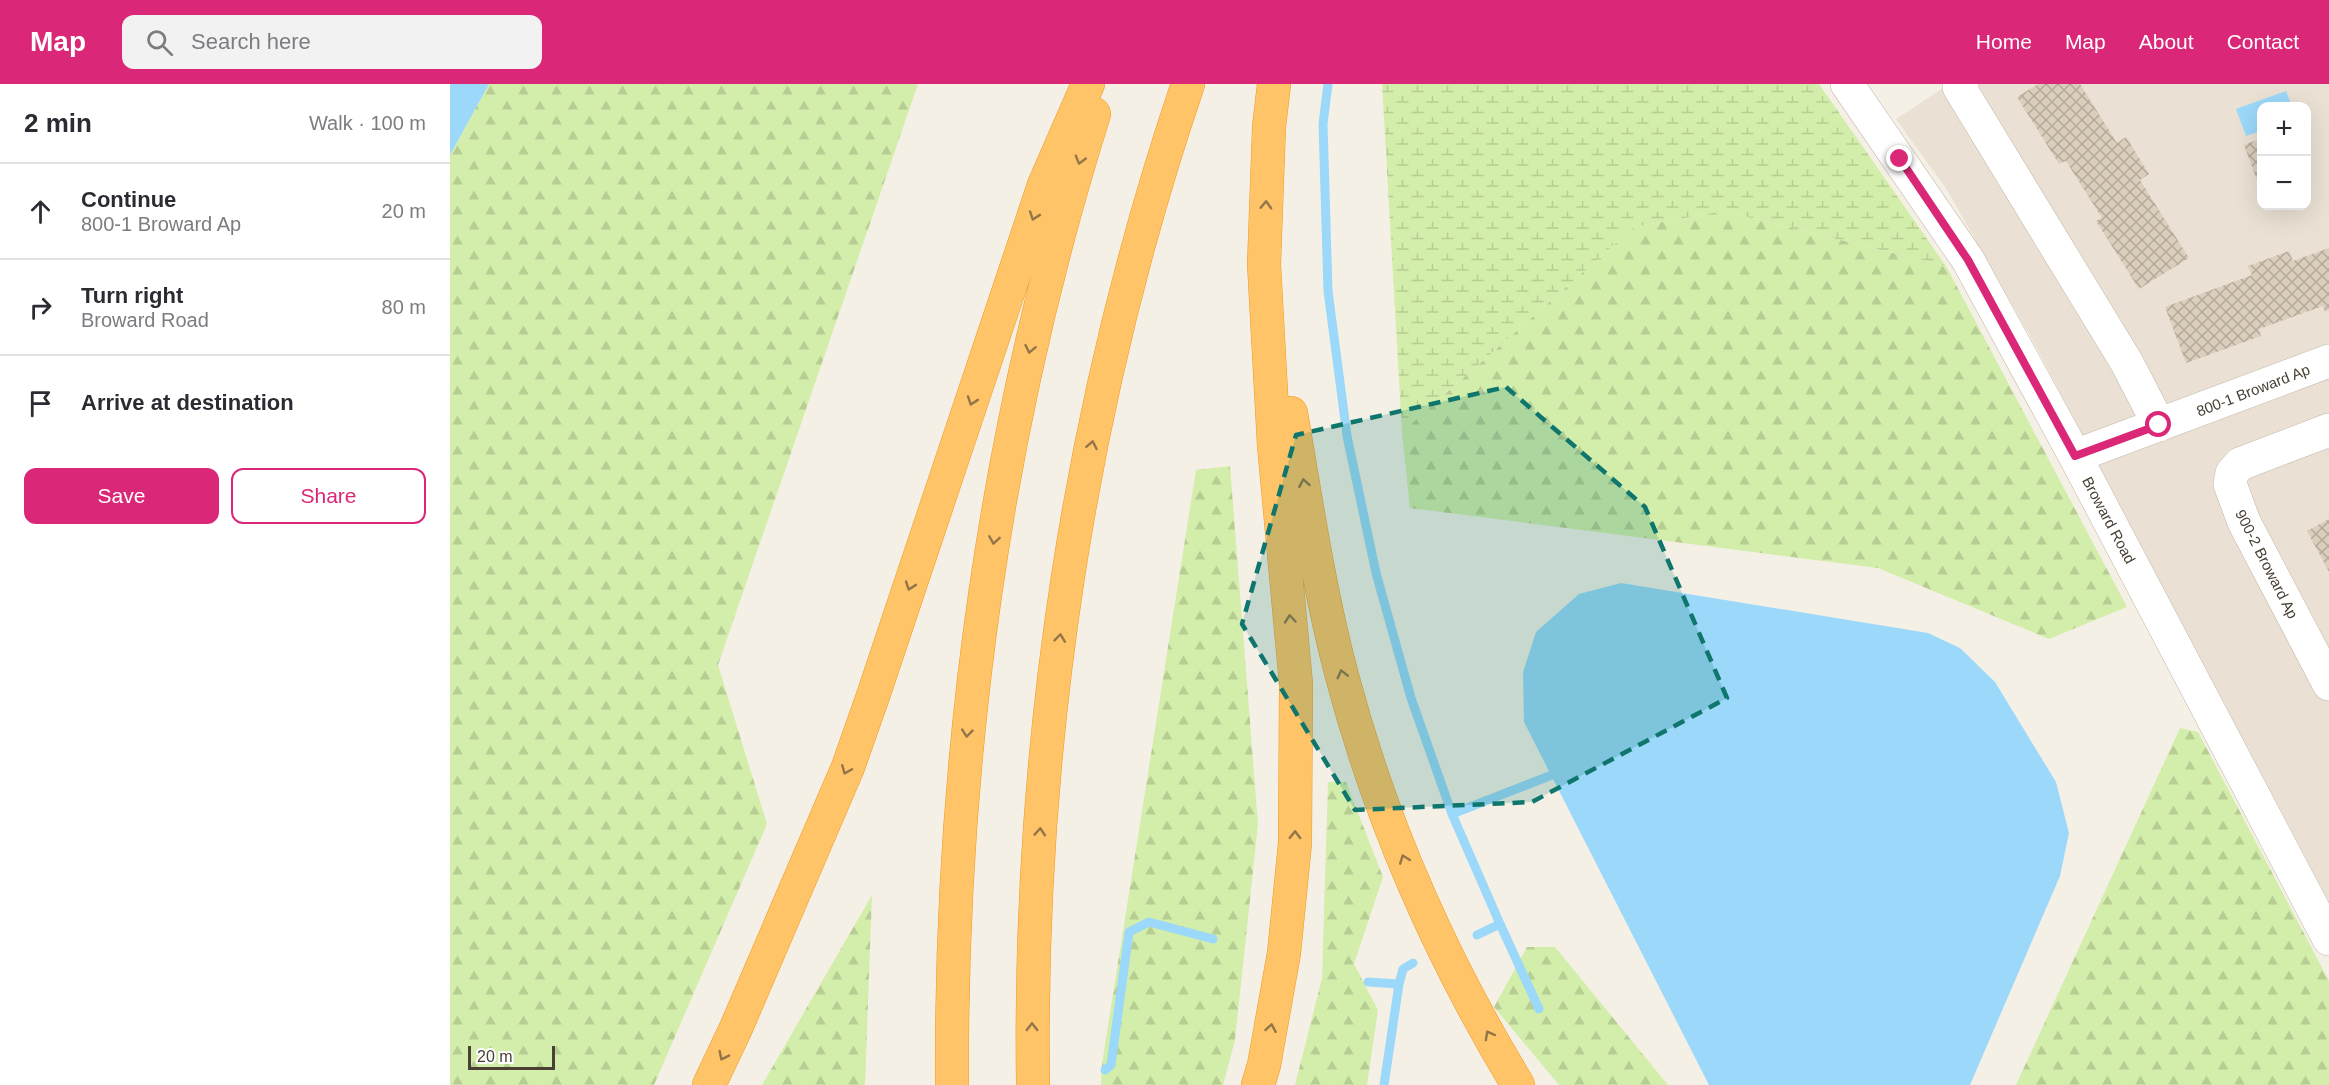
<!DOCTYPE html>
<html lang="en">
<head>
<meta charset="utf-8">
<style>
  :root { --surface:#fff; --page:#f2f2f3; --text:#2b2b33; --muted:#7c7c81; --line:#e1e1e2; --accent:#db2777 }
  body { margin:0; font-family:Helvetica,sans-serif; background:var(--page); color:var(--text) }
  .controls { position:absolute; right:18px; top:18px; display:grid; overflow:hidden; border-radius:12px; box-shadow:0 6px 24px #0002 }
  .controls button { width:54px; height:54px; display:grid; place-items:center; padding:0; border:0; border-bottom:2px solid var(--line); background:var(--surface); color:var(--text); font:30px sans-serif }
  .scale { position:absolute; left:18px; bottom:15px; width:87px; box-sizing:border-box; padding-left:6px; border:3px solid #494034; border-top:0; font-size:16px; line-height:21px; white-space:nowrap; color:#494034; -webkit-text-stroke:4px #fff; paint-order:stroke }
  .stop { position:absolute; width:18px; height:18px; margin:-14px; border:4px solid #db2777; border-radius:50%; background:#fff }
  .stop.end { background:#db2777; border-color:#fff; box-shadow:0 2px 6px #0008 }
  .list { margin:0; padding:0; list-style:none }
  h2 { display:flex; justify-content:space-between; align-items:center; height:78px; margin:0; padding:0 24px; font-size:26px }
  h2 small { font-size:20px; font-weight:400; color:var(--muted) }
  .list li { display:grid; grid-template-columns:39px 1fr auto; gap:18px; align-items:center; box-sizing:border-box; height:96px; padding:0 24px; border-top:2px solid var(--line) }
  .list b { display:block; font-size:22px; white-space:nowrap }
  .list p { margin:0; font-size:20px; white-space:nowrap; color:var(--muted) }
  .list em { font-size:20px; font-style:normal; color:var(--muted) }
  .actions { display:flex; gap:12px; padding:18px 24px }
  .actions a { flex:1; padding:14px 0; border:2px solid var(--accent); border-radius:12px; text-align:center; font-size:21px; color:var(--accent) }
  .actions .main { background:var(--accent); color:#fff }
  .icon { flex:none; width:33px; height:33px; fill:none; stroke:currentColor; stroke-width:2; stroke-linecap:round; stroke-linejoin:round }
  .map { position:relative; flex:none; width:1879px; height:1001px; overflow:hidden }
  header { display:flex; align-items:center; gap:36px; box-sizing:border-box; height:84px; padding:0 30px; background:var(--accent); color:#fff }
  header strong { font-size:28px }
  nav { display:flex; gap:33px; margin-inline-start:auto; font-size:21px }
  .search { width:420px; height:54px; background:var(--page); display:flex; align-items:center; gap:15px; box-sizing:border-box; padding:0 21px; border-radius:12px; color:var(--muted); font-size:22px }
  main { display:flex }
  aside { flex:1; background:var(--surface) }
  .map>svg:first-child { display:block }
  .residential { fill:#eae1d4; fill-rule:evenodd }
  .forest { fill:url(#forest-firs) }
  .wetland { fill:url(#wetland-marsh) }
  .water { fill:#9cd8f9 }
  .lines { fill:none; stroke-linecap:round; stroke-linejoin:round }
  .stream { stroke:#9cd8f9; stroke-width:9 }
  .building { fill:url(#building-cross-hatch) }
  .minor-casing { stroke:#c2b7a8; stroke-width:34 }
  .highway-casing { stroke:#ef9a26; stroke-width:34 }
  .minor { stroke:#fff; stroke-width:33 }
  .highway { stroke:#ffc467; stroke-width:33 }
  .oneway { stroke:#927548 }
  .route { stroke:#db2777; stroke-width:8 }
  .marked { fill:#0f766e; fill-opacity:0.2; stroke:#0f766e; stroke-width:4.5; stroke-dasharray:12 8; stroke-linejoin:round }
  .labels { text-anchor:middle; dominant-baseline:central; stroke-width:6; stroke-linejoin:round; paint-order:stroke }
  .street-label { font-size:15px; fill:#494034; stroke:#fff }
</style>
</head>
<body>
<header>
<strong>Map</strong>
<div class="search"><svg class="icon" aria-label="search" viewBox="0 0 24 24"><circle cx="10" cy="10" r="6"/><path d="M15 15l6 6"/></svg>Search here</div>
<nav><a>Home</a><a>Map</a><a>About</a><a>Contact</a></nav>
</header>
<main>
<aside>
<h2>2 min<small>Walk · 100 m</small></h2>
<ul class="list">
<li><svg class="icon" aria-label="ahead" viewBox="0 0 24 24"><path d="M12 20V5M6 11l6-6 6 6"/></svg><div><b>Continue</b><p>800-1 Broward Ap</p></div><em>20 m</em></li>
<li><svg class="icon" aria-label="right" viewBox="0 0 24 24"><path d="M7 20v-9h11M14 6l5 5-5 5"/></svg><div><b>Turn right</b><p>Broward Road</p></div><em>80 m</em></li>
<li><svg class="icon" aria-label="arrive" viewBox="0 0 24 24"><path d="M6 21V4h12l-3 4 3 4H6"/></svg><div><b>Arrive at destination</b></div></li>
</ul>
<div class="actions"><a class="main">Save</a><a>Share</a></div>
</aside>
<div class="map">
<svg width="1879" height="1001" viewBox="0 0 1879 1001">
  <defs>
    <pattern id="forest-firs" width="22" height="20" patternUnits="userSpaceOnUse" patternTransform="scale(1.5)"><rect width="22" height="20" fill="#d3eeaa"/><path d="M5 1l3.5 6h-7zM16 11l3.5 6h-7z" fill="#b7cd93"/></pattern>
    <pattern id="wetland-marsh" width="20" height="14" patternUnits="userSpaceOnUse" patternTransform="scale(1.5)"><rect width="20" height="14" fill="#d3eeaa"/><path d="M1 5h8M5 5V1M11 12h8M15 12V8" fill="none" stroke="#b7cd93"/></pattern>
    <pattern id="building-cross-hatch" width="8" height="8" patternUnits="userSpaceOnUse" patternTransform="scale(1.5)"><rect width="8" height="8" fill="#dbcebd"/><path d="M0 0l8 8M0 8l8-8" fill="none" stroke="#b4a99a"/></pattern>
  </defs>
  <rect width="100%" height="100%" fill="#f5f0e6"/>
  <path class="residential" d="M1499,0H1879V818L1584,259L1497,106L1446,35ZM1812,22H1856V122H1812Z"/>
  <path class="forest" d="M39,0H468L268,581L317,740L204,1001H0V71Z
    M1273,127L1496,182L1677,523L1599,555L1428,484L960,424L952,348L1184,143Z
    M780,382L808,740L785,956L773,1001H651L652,980L746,386Z
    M1730,644L1748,648L1879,897V1001H1566Z
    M878,698H896L933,793L904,880L928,926L917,1001H845L872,894Z
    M422,811L415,1001H312Z
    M1077,863H1105L1218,1001H1109L1044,923Z"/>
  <path class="wetland" d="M932,0H1369L1496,182L1273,127L1184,143L952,348Z"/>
  <path class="water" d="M0,0H39L0,71Z
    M1836,7L1842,22H1812L1811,47L1796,52L1786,25Z
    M1171,499L1478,549L1510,564L1545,598L1606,698L1619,749L1610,792L1520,1001H1259L1074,638L1073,588L1086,548L1129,510Z"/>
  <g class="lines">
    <path class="stream" d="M878,0L873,40L878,207L897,352L926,489L961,614L1002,730L1102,691
      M1002,730L1050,840L1027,851
      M1050,840L1089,925
      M918,898L949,900
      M655,986L661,981L679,848L699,838L763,855
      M934,1001L949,900L953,885L963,879"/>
  </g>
  <path class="building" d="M1588,0H1630L1667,59L1676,53L1699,90L1690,96L1739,174L1689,205L1646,137L1652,134L1616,77L1609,80L1567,13Z
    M1812,54V107H1811L1794,61Z
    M1879,164V226L1875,228L1873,222L1809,245L1811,252L1736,279L1715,223L1802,191L1798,182L1839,167L1843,177Z
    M1879,435V488L1857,447Z"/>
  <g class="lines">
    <g class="minor-casing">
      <path id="minor" d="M1397,0L1518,176L1625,372L1879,855
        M1512,0L1509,3L1677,279L1709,341
        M1879,346L1790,380L1782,389L1780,400L1794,438L1879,600
        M1625,372L1879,277"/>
    </g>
    <g class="highway-casing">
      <path id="highway" d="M841,329C856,416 869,506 892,592C930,736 991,874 1068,1001
        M259,1001L286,944L398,683L423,612L594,101L638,0
        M502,1001C500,673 545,344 644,30
        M583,1001C578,663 629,321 738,0
        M808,1001L814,981L834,869L845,759L846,600L824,362L814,180L819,43L824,0"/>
    </g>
    <use href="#minor" class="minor"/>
    <use href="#highway" class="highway"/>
  </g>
  <defs><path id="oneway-chevron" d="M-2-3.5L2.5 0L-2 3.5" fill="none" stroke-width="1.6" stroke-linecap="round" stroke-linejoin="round" transform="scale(1.5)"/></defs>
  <g class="oneway">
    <use href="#oneway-chevron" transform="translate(630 76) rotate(106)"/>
    <use href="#oneway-chevron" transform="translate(816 121) rotate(-88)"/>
    <use href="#oneway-chevron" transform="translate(584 132) rotate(109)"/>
    <use href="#oneway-chevron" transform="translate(580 265) rotate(102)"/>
    <use href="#oneway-chevron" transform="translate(522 317) rotate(109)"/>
    <use href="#oneway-chevron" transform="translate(642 361) rotate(-79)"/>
    <use href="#oneway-chevron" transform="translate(854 399) rotate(-100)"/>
    <use href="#oneway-chevron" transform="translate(544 456) rotate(99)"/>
    <use href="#oneway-chevron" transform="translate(460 502) rotate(109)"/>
    <use href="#oneway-chevron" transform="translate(840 535) rotate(-95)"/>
    <use href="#oneway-chevron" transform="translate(610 554) rotate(-83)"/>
    <use href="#oneway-chevron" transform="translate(892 590) rotate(-104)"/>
    <use href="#oneway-chevron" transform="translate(517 649) rotate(96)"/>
    <use href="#oneway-chevron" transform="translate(396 686) rotate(112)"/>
    <use href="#oneway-chevron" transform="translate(590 748) rotate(-86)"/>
    <use href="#oneway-chevron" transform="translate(845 751) rotate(-89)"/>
    <use href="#oneway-chevron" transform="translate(954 775) rotate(-111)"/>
    <use href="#oneway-chevron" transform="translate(582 943) rotate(-90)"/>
    <use href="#oneway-chevron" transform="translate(821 944) rotate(-80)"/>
    <use href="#oneway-chevron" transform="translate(1039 951) rotate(-119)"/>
    <use href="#oneway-chevron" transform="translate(273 972) rotate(116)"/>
  </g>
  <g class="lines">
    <path class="route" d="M1450,75L1518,176L1625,372L1709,341"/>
  </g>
  <path class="marked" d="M1056,303L1195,423L1277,614L1082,718L905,726L792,540L846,351Z"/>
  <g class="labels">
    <g class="street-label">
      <text transform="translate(1803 306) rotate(-21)">800-1 Broward Ap</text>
      <text transform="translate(1659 436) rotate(62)">Broward Road</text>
      <text transform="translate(1817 480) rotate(63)">900-2 Broward Ap</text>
    </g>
  </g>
</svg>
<div class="controls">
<button>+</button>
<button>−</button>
</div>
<div class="scale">20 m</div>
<div class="stop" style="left:1709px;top:341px"></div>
<div class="stop end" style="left:1450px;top:75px"></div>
</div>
</main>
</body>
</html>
